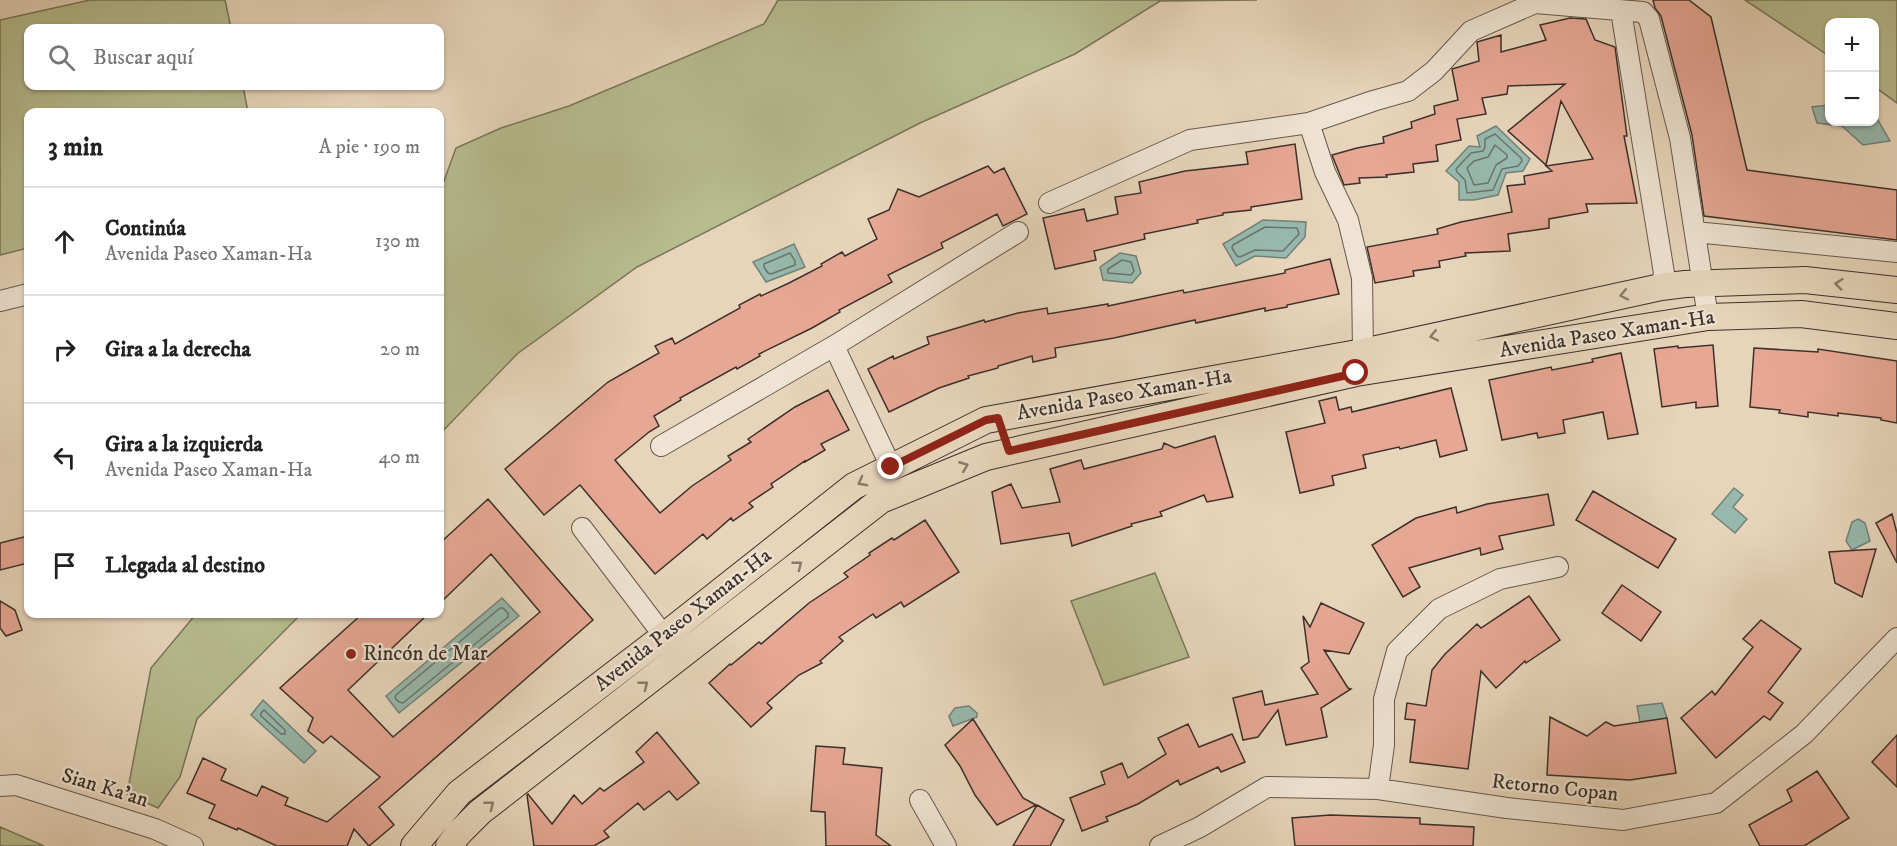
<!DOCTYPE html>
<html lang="es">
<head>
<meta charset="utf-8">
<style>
  :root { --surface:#fff; --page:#f2f2f2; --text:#222; --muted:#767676; --line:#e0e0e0 }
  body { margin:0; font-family:"IM FELL DW Pica",serif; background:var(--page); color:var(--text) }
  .controls { position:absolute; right:18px; top:18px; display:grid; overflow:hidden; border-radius:12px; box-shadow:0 2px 4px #0004 }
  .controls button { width:54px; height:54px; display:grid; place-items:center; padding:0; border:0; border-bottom:2px solid var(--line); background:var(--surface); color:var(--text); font:30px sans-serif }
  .stop { position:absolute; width:18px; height:18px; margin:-14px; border:4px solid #8f2418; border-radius:50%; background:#fff }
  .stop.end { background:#8f2418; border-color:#fff; box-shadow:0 2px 6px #0008 }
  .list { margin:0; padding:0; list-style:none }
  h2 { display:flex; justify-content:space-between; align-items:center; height:78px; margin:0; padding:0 24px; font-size:26px }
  h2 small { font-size:20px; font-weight:400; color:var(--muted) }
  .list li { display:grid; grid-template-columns:39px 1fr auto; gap:18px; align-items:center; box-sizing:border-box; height:108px; padding:0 24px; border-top:2px solid var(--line) }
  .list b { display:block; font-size:22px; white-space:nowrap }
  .list p { margin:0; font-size:20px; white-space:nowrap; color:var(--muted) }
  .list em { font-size:20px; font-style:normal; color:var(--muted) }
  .icon { flex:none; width:33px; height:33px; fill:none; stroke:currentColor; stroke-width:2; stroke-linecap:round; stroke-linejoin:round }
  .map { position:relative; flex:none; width:1897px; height:846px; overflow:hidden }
  .search { position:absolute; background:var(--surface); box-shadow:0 2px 4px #0004; left:24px; top:24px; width:420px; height:66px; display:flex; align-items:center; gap:15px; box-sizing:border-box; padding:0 21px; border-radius:12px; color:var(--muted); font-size:22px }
  .panel { position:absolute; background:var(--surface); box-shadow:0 2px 4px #0004; left:24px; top:108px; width:420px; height:510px; border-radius:12px }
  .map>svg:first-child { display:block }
  .green { fill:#b7bd8f; stroke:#7a765c; stroke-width:1.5 }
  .water { fill:#97b9ae; stroke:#738279; stroke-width:1.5 }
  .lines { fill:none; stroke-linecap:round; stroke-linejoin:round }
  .shore { stroke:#6a746c; stroke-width:1.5 }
  .building { fill:#e6a794; stroke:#3c302a; stroke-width:1.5 }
  .minor-casing { stroke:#67594e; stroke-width:22 }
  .major-casing { stroke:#3c302a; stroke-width:28 }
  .minor { stroke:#efe4d3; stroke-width:20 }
  .major { stroke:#e7d5bb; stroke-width:26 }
  .oneway { stroke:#897a6b }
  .route { stroke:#8f2418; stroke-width:8 }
  .poi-dot { fill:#8f2418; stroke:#efe4d3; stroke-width:2 }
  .labels { text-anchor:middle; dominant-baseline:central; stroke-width:4.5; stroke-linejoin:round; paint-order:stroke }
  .street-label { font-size:21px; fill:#3c302a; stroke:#efe4d3 }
  .poi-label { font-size:21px; fill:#3c302a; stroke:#efe4d3; text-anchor:start }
</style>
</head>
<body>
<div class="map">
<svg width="1897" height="846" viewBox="0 0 1897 846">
  <rect width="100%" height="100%" fill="#e7d5bb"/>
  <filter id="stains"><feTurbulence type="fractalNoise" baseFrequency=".00333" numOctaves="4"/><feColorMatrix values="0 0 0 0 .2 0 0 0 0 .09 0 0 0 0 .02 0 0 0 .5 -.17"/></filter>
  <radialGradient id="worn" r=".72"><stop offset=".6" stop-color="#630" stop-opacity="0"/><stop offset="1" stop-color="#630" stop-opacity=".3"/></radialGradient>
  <path class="green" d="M90,0H225L231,28H28V86H243L248,112H28V248L0,255V20Z
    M778,0H1257L1160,1L1075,54L920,123L637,267L517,354L440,434V192L456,148L501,128L569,106L764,24Z
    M1745,0H1897V103L1875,87L1874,22H1830L1829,56Z
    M1155,573L1189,657L1104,685L1071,601Z
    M196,614H301L197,719L180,777L158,808L127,794L151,668Z
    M0,827L44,846H0Z"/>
  <path class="water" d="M1829,105L1830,122H1874L1875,115L1890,141L1863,145L1842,126L1817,123L1812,107Z
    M1496,126L1530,159L1523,171L1506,173L1498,195L1474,200H1459V182L1446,171L1469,146L1480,147L1477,136Z
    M1263,220L1306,222L1305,237L1286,258L1255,256L1236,266L1223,244Z
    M794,244L805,267L766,282L753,262Z
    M1120,253L1136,256L1141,273L1132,283L1103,280L1100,267Z
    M1734,488L1743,495L1733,507L1747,519L1735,533L1712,514Z
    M1858,519L1865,523L1870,541L1852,550L1846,541L1852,522Z
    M502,598L519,616L399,713L386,696Z
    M263,700L316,751L304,763L251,715Z
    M1662,703L1667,718L1640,722L1637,706Z
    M969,706L977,713V717L953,726L949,716L955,708Z"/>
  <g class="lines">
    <path class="shore" d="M1495,134L1521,158L1522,161L1518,166L1502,169L1493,190L1467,193L1465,180L1457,172L1456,169L1471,153L1483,151L1485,147V139Z
      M1495,145L1507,155V158L1496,165L1488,183L1474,185L1467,168L1474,161L1488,157Z
      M1265,227L1297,228L1299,234L1283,251L1255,250L1240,257L1237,256L1232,248L1233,245Z
      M790,253L795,261V265L771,274L768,273L764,267V264Z
      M1122,260L1131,262L1134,271L1131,275L1108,273V269Z
      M500,608H503L508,613V617L403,703L399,702L395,698L396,695Z
      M264,710L285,730V734H281L261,716V713Z"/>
  </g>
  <path class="building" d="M1653,0H1689L1711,17L1747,170L1897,190V240L1704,216L1692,135L1661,16L1655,8Z
    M1570,18L1586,19L1595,40L1615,47L1627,136H1624L1637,203L1586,204L1588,212L1549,219V228L1508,234L1510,251L1465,253L1466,256L1439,261L1440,267L1413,271L1414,276L1375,283L1367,247L1438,234L1437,229L1461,222L1512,212L1507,186L1525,184L1524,176L1552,171L1546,166L1593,159L1561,101L1546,165L1508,131L1565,84L1508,86L1507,94L1482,98L1486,114L1457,119L1461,140L1436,145L1438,161L1413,164L1414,172L1386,175L1387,177L1359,178L1360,183L1344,185L1332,155L1357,148L1384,143L1383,137L1412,128L1411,122L1435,114L1434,106L1458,100L1452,69L1479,61L1477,42L1501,35V52L1546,40L1540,25Z
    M1295,144L1302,199L1251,207V210L1223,213V215L1197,220L1198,223L1144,234L1145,239L1094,251L1096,260L1055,269L1043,218L1084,209L1087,221L1118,214L1115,197L1141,193L1139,182L1185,171L1248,164L1246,152Z
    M988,166L994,173L1004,168L1027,214L1003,226L997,214L941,243L943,248L888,275L892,282L839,310L840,312L812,328L759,354L760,356L737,369L736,367L680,398L681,400L654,416L659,426L649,432L615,460L660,513L692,486L731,460L728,456L751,442L748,439L795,407L828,390L849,430L821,444L825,450L805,462V461L771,484L773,487L749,503L753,507L733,521L731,518L707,539L703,534L655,574L580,485L544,515L505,469L608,382L659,353L655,346L672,338L675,344L740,308L739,305L760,294L761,296L789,283L822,266L821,264L842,252L845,256L877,239L868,219L889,210L898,189L919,197Z
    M1330,259L1339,294L1287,305V307L1265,311V308L1196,323L1195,320L1114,338L1055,348L1056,357L1033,362L1032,356L998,366V368L968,376L969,378L939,388L889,412L868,369L893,356L894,359L929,344L927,337L984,320L985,322L1018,313L1047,308L1048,314L1108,304V306L1183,290L1184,293L1285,273V270Z
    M1713,345L1718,406L1696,408V402L1662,407L1654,349L1678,346V348Z
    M1754,348L1818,352V349L1897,361V423L1881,420V418L1838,413V416L1808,412V417L1779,413L1780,410L1750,407Z
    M1621,353L1638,434L1608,439L1603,412L1563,420L1565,433L1538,438L1537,433L1502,440L1489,380L1551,367L1552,370L1593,362L1592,359Z
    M1451,388L1467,450L1440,457L1436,440L1400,449L1399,447L1363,455L1366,468L1332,476L1334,485L1300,493L1286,432L1325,423L1319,401L1336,397L1339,410L1351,407L1352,412Z
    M1215,436L1233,497L1207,502L1204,495L1160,512L1162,516L1131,524L1132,526L1072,546L1069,533L1001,544L992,492L1011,484L1022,508L1060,502L1050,469L1081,460L1084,469L1162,449L1164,443L1175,448Z
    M1593,491L1676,539L1658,568L1576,520Z
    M1548,494L1554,525L1499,536L1503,549L1481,555L1480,548L1409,568L1420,587L1403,597L1372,545L1416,518L1456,507L1457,513L1487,504Z
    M488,499L593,620L379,807L394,825L369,846L354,829L347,846H277L238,828L237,830L209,818L215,805L187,793L203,758L226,769L221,780L257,796L262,786L288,798L285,805L327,822L380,777L331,736L323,743L308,731L313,718L280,688L362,614H428L348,690L393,737L540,612L491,554L440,603V543Z
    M1892,514L1897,533V563L1876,523Z
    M925,520L959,572L904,607L901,602L876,618L873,614L839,637L843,641L820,661L822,663L799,675L767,703L772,708L751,727L709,683L730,664L731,665L759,642L761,644L809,603L848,577L844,573L870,555L869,553L892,538L894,540Z
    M28,536V563L0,570V543Z
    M1876,549L1862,597L1835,583L1829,552Z
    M1622,585L1661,612L1641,641L1602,613Z
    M1529,596L1560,640L1526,663L1525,661L1496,688L1481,671L1468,769L1410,762L1415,720L1405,719L1407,703L1426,706L1432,670L1445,654L1477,624L1481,628Z
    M0,601L15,610L22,630L6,636L0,628Z
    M1321,603L1364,623L1349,654L1324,650L1348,688L1351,689L1321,708L1327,737L1286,745L1278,710L1258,737L1243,740L1233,698L1262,691L1265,705L1318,694L1301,668L1309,662L1303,616L1310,627Z
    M1761,620L1801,649L1768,692L1783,703L1770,720L1764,716L1716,758L1681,718L1712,691L1715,695L1753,647L1743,639Z
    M1550,717L1587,736L1606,722L1614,726L1667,718L1676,773L1630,780L1547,775Z
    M973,719L1023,798L1036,805L997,825L975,795L960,766L945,745Z
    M1188,724L1199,747L1232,734L1245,762L1221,772L1218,767L1180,785L1178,780L1138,804L1106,817L1108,821L1082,831L1070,798L1105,784L1101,772L1122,763L1128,778L1166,754L1158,738Z
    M657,732L699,783L677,800L669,791L644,810L638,803L604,831L609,837L594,846H534L527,795L528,794L552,824L574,795L582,804L600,788L604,791L644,762L636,752Z
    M1897,735V787L1872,762Z
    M816,746L845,748L843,764L882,768L876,835L891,846H826L825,812L811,811Z
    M1817,771L1849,818L1804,846H1760L1749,825L1792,801L1787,790Z
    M1037,805L1064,820L1050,846H1013Z
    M1330,815L1420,818V824L1474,827L1473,846H1295L1292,818Z"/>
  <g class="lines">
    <g class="minor-casing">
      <path id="minor" d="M1621,11L1664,273L1661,287
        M1309,123L1325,172L1348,220L1362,278L1363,352
        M1049,203L1190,140L1309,123L1373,101L1408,91L1434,71L1471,31L1535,3L1643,12L1649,19L1680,138L1708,317
        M1695,232L1897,252
        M0,301L28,294
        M834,346L891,467
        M661,446L834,346L1018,232
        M582,528L664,636
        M0,786L16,785L155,829L193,846
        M1378,789L1384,745V699L1397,651L1439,609L1500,579L1558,567
        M920,800L946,846
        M1160,846L1200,827L1267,787L1378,789L1507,808L1623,820L1716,803L1804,734L1897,638"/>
    </g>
    <g class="major-casing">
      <path id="major" d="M414,846L459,793L664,636L854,486L986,420L1363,352L1661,287L1685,284L1805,280L1897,290
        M449,846L459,833L480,812L881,500L986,457L1356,373L1708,317L1801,314L1897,326"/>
    </g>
    <use href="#minor" class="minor"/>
    <use href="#major" class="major"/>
  </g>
  <defs><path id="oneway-chevron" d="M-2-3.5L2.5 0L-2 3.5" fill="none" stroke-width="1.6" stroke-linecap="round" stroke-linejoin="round" transform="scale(1.5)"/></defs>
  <g class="oneway">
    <use href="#oneway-chevron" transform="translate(1839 284) rotate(-174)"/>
    <use href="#oneway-chevron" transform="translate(1624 295) rotate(168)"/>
    <use href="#oneway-chevron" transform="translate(1434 336) rotate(168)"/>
    <use href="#oneway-chevron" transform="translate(964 466) rotate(-22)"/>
    <use href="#oneway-chevron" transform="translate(862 482) rotate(152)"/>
    <use href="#oneway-chevron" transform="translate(798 565) rotate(-38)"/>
    <use href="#oneway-chevron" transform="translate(644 685) rotate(-38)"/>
    <use href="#oneway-chevron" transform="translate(490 805) rotate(-38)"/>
  </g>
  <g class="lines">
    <path class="route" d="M891,467L986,420L998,418L1009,451L1356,373"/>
  </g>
  <circle class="poi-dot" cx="351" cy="654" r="6"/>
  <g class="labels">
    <g class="street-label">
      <text transform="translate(1607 334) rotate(-9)">Avenida Paseo Xaman-Ha</text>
      <text transform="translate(1124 395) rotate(-10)">Avenida Paseo Xaman-Ha</text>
      <text transform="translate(683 620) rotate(-38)">Avenida Paseo Xaman-Ha</text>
      <text transform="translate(105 788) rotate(17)">Sian Ka'an</text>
      <text transform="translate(1555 788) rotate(6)">Retorno Copan</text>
    </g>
    <g class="poi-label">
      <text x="363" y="654">Rincón de Mar</text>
    </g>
  </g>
  <rect width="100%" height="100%" filter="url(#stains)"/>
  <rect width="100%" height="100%" fill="url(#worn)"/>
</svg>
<div class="controls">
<button>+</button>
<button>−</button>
</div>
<div class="stop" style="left:1356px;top:373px"></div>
<div class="stop end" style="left:891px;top:467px"></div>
<div class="search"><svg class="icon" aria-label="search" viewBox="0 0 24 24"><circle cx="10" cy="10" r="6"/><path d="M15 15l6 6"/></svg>Buscar aquí</div>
<section class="panel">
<h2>3 min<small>A pie · 190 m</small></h2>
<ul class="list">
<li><svg class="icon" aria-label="ahead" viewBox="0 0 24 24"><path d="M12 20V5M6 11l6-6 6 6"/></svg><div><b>Continúa</b><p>Avenida Paseo Xaman-Ha</p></div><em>130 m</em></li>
<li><svg class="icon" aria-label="right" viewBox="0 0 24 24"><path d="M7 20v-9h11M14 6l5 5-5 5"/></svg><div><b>Gira a la derecha</b></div><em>20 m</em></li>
<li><svg class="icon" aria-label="left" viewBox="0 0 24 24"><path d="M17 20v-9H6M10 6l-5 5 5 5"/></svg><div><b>Gira a la izquierda</b><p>Avenida Paseo Xaman-Ha</p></div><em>40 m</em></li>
<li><svg class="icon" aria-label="arrive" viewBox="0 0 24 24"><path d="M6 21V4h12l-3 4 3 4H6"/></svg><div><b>Llegada al destino</b></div></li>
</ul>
</section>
</div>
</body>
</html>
